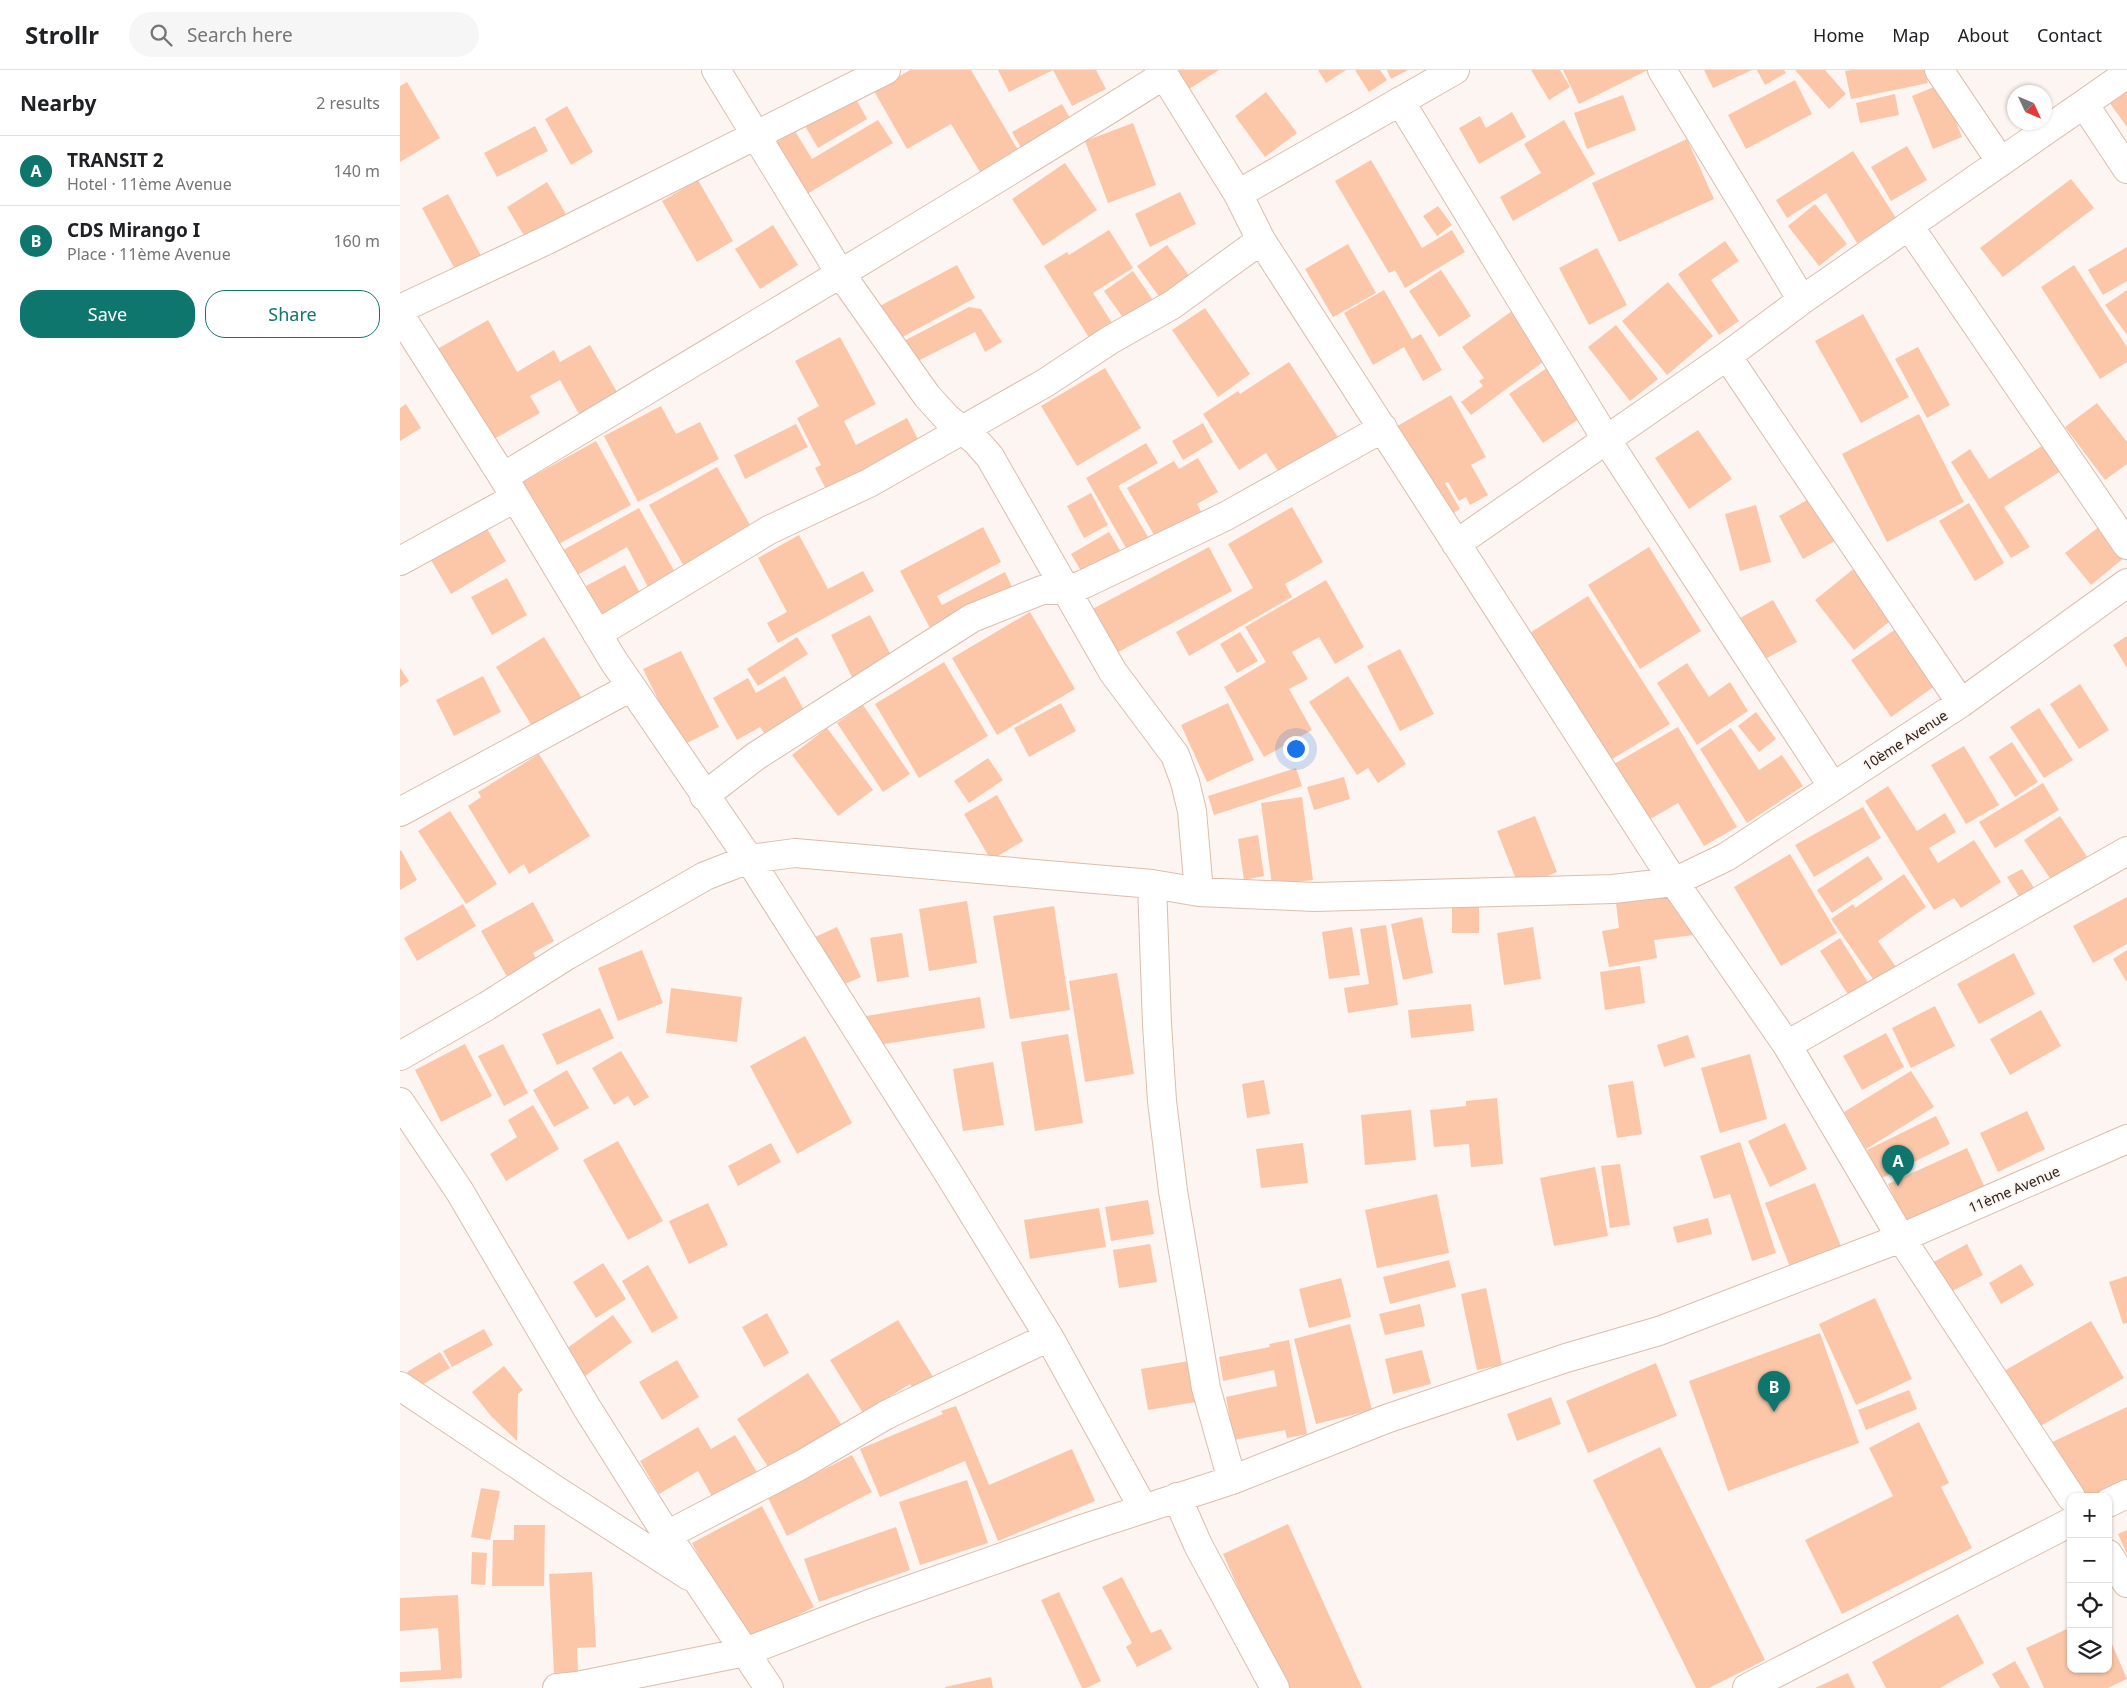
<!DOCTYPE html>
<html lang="en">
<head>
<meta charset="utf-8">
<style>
  :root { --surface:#fff; --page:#f6f6f6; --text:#202124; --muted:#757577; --line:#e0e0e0; --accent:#0f766e }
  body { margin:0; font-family:"Noto Sans",sans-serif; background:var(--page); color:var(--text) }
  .controls { position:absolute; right:15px; bottom:15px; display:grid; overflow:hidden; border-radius:10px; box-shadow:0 1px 4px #0004 }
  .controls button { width:45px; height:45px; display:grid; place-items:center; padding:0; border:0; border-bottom:1px solid var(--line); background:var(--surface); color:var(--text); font:25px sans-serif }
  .compass { position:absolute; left:1607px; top:15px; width:45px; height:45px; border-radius:50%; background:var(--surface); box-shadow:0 1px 4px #0004; rotate:134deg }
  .you { position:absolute; left:895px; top:678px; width:18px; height:18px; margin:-12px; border:4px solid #fff; border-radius:50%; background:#1a73e8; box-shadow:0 0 0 8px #1a73e833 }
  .badge { display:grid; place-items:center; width:32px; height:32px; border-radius:50%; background:var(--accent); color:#fff; font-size:16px; font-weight:700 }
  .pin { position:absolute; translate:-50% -41px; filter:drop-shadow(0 1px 2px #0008) }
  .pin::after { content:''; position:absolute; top:26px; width:18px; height:15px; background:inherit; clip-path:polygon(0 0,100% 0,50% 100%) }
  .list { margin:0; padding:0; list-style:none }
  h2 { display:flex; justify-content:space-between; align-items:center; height:65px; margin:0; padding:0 20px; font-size:21px }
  h2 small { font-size:16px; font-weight:400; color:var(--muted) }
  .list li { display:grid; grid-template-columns:32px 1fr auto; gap:15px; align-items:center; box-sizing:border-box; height:70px; padding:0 20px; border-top:1px solid var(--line) }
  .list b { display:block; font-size:19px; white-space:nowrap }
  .list p { margin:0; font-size:16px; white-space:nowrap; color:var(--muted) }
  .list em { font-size:16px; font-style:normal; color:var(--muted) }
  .actions { display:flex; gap:10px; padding:15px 20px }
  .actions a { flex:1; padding:11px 0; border:1px solid var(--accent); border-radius:20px; text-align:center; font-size:18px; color:var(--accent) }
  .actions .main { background:var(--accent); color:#fff }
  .icon { flex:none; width:28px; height:28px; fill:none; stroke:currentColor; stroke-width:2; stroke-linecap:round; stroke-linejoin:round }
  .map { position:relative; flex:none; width:1727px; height:1618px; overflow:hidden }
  header { display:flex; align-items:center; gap:30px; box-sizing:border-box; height:70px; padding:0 25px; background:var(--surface); border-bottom:1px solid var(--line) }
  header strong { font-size:24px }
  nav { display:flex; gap:28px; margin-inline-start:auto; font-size:18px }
  .search { width:350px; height:45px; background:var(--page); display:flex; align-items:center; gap:12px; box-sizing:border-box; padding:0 18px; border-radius:28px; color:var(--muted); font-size:19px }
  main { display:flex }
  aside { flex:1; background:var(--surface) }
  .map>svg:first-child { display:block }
  .building { fill:#fcc7a8 }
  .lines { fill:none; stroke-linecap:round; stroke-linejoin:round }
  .minor-casing { stroke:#dcbdab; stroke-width:30 }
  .minor { stroke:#fff; stroke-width:28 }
  .labels { text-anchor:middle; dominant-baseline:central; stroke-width:4; stroke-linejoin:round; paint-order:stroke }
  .street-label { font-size:14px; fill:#2e221b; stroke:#fcf5f2 }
</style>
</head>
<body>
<header>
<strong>Strollr</strong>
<div class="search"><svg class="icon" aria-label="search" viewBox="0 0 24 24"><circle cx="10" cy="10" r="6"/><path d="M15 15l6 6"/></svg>Search here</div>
<nav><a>Home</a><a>Map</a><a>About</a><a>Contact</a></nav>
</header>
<main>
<aside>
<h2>Nearby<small>2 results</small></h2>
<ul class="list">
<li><span class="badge">A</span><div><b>TRANSIT 2</b><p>Hotel · 11ème Avenue</p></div><em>140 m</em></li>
<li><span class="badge">B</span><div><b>CDS Mirango I</b><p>Place · 11ème Avenue</p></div><em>160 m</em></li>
</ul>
<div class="actions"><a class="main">Save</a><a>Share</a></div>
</aside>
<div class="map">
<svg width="1727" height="1618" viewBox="0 0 1727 1618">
  <rect width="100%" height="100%" fill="#fcf5f2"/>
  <path class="building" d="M510,0H571L618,80L580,102L551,54L507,79L474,21Z
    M598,0H653L609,22Z
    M653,0H696L706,19L672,36Z
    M777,0H819L789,19Z
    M918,0H946L926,13Z
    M955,0H980L987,10L969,22Z
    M987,0H1008L991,9Z
    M1131,0H1160L1170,17L1149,30Z
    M1163,0H1248L1179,34Z
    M1304,0H1352L1313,18Z
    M1357,0H1384L1386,3L1365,15Z
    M1395,0H1425L1446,24L1429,39Z
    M1452,0H1525L1528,13L1451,29L1445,1Z
    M1395,10L1412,44L1346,79L1328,45Z
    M7,12L40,68L0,92V16Z
    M1541,14L1562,67L1533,79L1512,26Z
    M1727,19V57L1709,32Z
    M866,22L897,63L865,87L835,46Z
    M1495,24L1499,45L1460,53L1456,33Z
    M1223,25L1236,60L1187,79L1174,43Z
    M455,27L467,49L418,78L405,56Z
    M662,34L674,55L624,83L612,62Z
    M167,36L193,82L171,95L145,49Z
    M1112,42L1126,67L1079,94L1059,58L1080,46L1086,58Z
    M478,50L493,73L407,124L377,72L395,61L412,89Z
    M1164,50L1195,104L1113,151L1100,127L1141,103L1124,74Z
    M733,53L756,115L708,133L685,71Z
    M135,56L148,81L97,107L84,83Z
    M1287,69L1314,129L1219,172L1192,113Z
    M1507,76L1527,110L1491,131L1471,97Z
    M1453,81L1496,148L1457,173L1426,123L1387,148L1376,130Z
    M971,90L1022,178L1052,160L1065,182L1005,218L995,200L989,203L935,111Z
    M665,93L697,140L643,176L612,129Z
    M1671,109L1694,138L1603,207L1580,178Z
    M298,110L333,171L297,192L262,131Z
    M147,112L166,144L126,169L107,137Z
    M780,122L796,154L750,177L735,144Z
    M48,124L85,193L59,207L22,138Z
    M1415,134L1447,174L1419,196L1388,156Z
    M1038,136L1052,155L1037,166L1023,146Z
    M373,155L398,195L360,219L335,179Z
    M709,160L733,198L693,223L716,259L693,274L644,196L667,182L669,185Z
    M1325,171L1339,191L1311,210L1339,251L1319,265L1278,204Z
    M948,174L976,223L933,247L905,199Z
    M767,175L793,211L763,232L737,196Z
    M1727,177V211L1703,225L1688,200Z
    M1197,178L1227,235L1189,255L1159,198Z
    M557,195L575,228L495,271L478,237Z
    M1674,195L1727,277V292L1700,309L1641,217Z
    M1041,200L1071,246L1039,267L1009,221Z
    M733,201L757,236L729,256L704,221Z
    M1268,212L1313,266L1267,305L1222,251Z
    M984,220L1012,269L1021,264L1042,300L1023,311L1004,277L973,295L944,243Z
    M1727,220V265L1705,235Z
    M569,237L581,239L602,272L585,282L575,262L512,294L502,272Z
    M805,238L850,304L818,327L772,260Z
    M1116,238L1151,286L1071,345L1061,332L1083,316L1079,311L1084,308L1062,277Z
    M1463,244L1509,327L1461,353L1415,271Z
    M88,250L117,302L154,280L160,292L190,275L221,329L183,351L160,310L130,326L140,343L85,374L32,282Z
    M1216,255L1258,309L1230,331L1188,277Z
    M440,267L476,334L444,351L456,375L507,348L522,377L430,427L415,398L421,395L397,348L419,336L395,291Z
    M1518,277L1550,335L1527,348L1495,289Z
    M889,292L941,372L883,409L866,383L839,400L803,344L838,321L840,324Z
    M1154,293L1188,343L1143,373L1109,324Z
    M705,298L741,358L677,396L641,336Z
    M1051,325L1086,387L1071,395L1088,425L1070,435L1066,427L1059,431L1048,412L1045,413L1060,439L1045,448L994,358Z
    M1697,333L1727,372V394L1705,410L1665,357Z
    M6,334L21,358L0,371V338Z
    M261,336L276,364L300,352L319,389L238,432L204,366Z
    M1519,344L1564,432L1487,472L1442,384Z
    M803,353L813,372L783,390L772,371Z
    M396,354L408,377L345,409L334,385Z
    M1298,360L1332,409L1289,439L1255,388Z
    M196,371L231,435L153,477L119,414Z
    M746,373L758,393L718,416L751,472L730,485L686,408Z
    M1645,374L1661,401L1604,437L1630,477L1611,488L1551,392L1570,379L1589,409Z
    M798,388L818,422L797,434L803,445L758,472L727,418L774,391L779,399Z
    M317,397L353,460L285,498L249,435Z
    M691,423L708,455L684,468L667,436Z
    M1416,425L1440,468L1403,489L1379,446Z
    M1569,433L1604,493L1575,511L1539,451Z
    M1356,435L1371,492L1340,501L1325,444Z
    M892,437L923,492L885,514L892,527L789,586L776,562L853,518L828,474Z
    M239,438L277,506L250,521L227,477L170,509L156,484Z
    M1700,456L1725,487L1691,515L1665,483Z
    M86,457L106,491L51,524L31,490Z
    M583,457L601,492L537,526L542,535L605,502L612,517L531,560L500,501Z
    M709,462L724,487L686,509L671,484Z
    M399,465L428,519L463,501L474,521L378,573L367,553L387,542L358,488Z
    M809,477L832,521L709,587L685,543Z
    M1249,477L1301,561L1240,599L1188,515Z
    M225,495L242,527L193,554L175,522Z
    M1456,497L1495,547L1454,580L1415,530Z
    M107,508L127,545L92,565L71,527Z
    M926,510L964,577L935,594L919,567L892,582L908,609L889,619L912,660L864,687L824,617L866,592L845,557Z
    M1188,526L1270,654L1209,691L1125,566Z
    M1373,530L1397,572L1361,591L1338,549Z
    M630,542L675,619L597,665L552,588Z
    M470,545L493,589L453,609L431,565Z
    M1503,554L1542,611L1491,647L1451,590Z
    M840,562L858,591L837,603L820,574Z
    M1727,566V598L1713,575Z
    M144,567L183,630L135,661L96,597Z
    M397,567L408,584L358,616L347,599Z
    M1000,579L1034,644L1000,661L967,596Z
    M281,581L319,657L281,676L243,599Z
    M544,592L588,666L519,708L475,634Z
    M1287,593L1309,627L1330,612L1348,641L1297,675L1257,613Z
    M0,598L9,611L0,617Z
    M83,606L101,642L54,666L36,630Z
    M385,606L404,640L364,663L360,657L337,670L313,628L348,608L356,623Z
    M948,606L1006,694L978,713L968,698L957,705L909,632Z
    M1680,614L1709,660L1679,679L1650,634Z
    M661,633L676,661L629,687L614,658Z
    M828,633L854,690L807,712L781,655Z
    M463,635L510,704L483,722L437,653Z
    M1639,638L1673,690L1644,708L1610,657Z
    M1356,642L1376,669L1359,682L1338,656Z
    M1278,657L1337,757L1304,776L1278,733L1240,755L1207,698Z
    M427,658L473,720L438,746L392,685Z
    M1331,658L1359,700L1382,685L1403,716L1347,753L1300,679Z
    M1612,672L1638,712L1615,727L1589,687Z
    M1564,676L1599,735L1566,754L1531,695Z
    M139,684L190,766L129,804L124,794L109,804L68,736L81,727L78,722Z
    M588,688L603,710L569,733L554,711Z
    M896,698L902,716L814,745L808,726Z
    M944,707L950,729L914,740L907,717Z
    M1643,713L1659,740L1595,778L1579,752Z
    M1488,716L1517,761L1545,743L1556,762L1529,778L1538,793L1574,770L1601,812L1561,838L1554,828L1534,840L1465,731Z
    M597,725L623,771L591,790L564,744Z
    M902,727L913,810L872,815L861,733Z
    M1463,737L1481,768L1414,807L1395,775Z
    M50,741L97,814L66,834L18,761Z
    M1135,746L1157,802L1119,817L1097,761Z
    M1660,746L1688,788L1652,811L1624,770Z
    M858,765L864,806L844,810L838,769Z
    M1,780L17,810L0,820V781Z
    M1390,784L1437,863L1381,896L1334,817Z
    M1468,786L1483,809L1432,843L1417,820Z
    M1622,799L1638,824L1623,833L1607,807Z
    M1504,804L1526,837L1478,871L1498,900L1477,915L1431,849L1453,834L1455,838Z
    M1266,825L1294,865L1254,870L1257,888L1209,897L1202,861L1219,858L1216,833Z
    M1727,827V874L1693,893L1673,856Z
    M567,831L577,893L529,901L519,839Z
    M1052,831L1079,832V863H1052Z
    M133,832L154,871L133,883L139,894L110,912L81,861Z
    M63,834L76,856L17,891L4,868Z
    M654,836L670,940L610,949L593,846Z
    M1022,847L1033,903L1003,910L991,854Z
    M986,855L998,935L948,943L944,918L969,914L960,859Z
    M437,857L461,907L436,918L413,868Z
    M952,857L960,905L929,909L922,862Z
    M1133,857L1141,909L1104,915L1097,863Z
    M502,863L509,907L477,912L470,868Z
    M1440,868L1469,914L1449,926L1420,881Z
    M242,880L263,933L218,951L198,898Z
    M1727,880V910L1726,911L1713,889Z
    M1614,883L1635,924L1579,954L1557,914Z
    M1240,896L1245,933L1205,940L1200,902Z
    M717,903L734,1004L685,1012L669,911Z
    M271,918L342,927L337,972L266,963Z
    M580,927L585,958L472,976L466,946Z
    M1071,934L1074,961L1011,968L1008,940Z
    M1535,936L1555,976L1511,998L1492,958Z
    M200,938L214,968L157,995L142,964Z
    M1641,940L1661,976L1610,1005L1590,969Z
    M1486,963L1504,997L1462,1020L1443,986Z
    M668,964L683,1053L635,1061L621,972Z
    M1288,965L1295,987L1264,997L1257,975Z
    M405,966L452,1053L397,1084L350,996Z
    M65,974L92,1026L41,1052L15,1000Z
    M103,974L128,1023L104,1036L78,986Z
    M221,981L249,1027L234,1036L228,1026L214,1035L192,998Z
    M1350,984L1367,1049L1320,1063L1301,998Z
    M593,992L604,1055L563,1061L553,999Z
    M167,1000L189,1038L154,1057L133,1020Z
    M1511,1001L1534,1037L1466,1079L1444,1042Z
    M864,1010L870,1044L847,1048L842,1014Z
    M1233,1011L1242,1064L1217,1068L1208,1015Z
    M1097,1028L1103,1094L1071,1097L1069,1074L1034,1077L1030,1040L1066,1036V1031Z
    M133,1035L159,1079L106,1111L90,1084L117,1067L108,1050Z
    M1011,1040L1016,1090L965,1095L961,1045Z
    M1627,1041L1645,1079L1598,1102L1580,1063Z
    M1536,1046L1550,1074L1480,1109L1467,1080Z
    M1385,1053L1407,1099L1370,1117L1348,1071Z
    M218,1071L263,1151L228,1170L183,1090Z
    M1340,1072L1376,1183L1352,1191L1330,1124L1314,1129L1300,1086Z
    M371,1073L381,1092L338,1116L328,1096Z
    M903,1073L908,1113L861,1118L856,1079Z
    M1567,1078L1585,1118L1506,1154L1488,1114Z
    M1220,1094L1230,1155L1210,1158L1201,1096Z
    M1195,1097L1208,1166L1154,1176L1140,1108Z
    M1415,1113L1441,1176L1390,1197L1365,1133Z
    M1037,1124L1049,1183L977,1198L965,1140Z
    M748,1130L754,1164L711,1171L705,1137Z
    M308,1133L328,1175L289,1194L269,1151Z
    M699,1138L706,1177L630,1189L624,1150Z
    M1308,1148L1312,1164L1277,1173L1273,1157Z
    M750,1174L757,1212L719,1218L713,1180Z
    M1567,1174L1583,1205L1543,1226L1528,1195Z
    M1049,1190L1056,1217L990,1234L983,1207Z
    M203,1193L226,1229L196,1248L173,1212Z
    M1621,1194L1634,1215L1601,1234L1589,1213Z
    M248,1195L278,1248L252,1263L222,1211Z
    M1727,1206V1253L1723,1254L1709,1212Z
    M941,1208L951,1247L909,1258L899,1219Z
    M1086,1218L1102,1295L1077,1300L1061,1224Z
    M1475,1228L1512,1309L1456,1335L1419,1254Z
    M1020,1234L1025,1256L985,1265L979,1244Z
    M367,1243L389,1283L364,1297L342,1257Z
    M213,1245L232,1272L185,1306L166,1279Z
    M498,1250L535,1310L515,1322L510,1314L463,1343L430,1290Z
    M1691,1251L1724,1308L1637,1358L1604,1301Z
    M950,1254L972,1340L916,1354L894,1269Z
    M84,1259L93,1275L52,1297L43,1281Z
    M1420,1263L1459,1373L1328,1421L1289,1311Z
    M889,1270L907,1364L887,1368L885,1360L834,1370L826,1327L877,1316L874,1300L823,1311L819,1287L870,1277L869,1274Z
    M1022,1280L1031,1314L993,1324L985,1289Z
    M40,1282L50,1298L17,1318L7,1302Z
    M277,1290L299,1327L262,1350L239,1312Z
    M789,1291L796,1332L748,1340L741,1299Z
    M1256,1293L1277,1346L1188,1383L1166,1331Z
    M104,1296L123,1320L118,1324L117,1371L91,1346L72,1322Z
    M408,1303L443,1357L372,1403L337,1349Z
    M1509,1320L1517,1339L1466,1360L1458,1340Z
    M1151,1327L1161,1354L1117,1371L1107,1344Z
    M556,1336L589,1415L672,1379L695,1431L598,1471L565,1391L480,1427L460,1379L543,1344L541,1341Z
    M1727,1337V1412L1696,1427H1675L1650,1373Z
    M1519,1352L1549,1413L1541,1417L1572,1478L1442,1544L1405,1470L1493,1426L1469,1378Z
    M298,1357L311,1379L335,1365L358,1404L314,1430L298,1401L259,1424L240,1391Z
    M1260,1377L1365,1590L1309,1618H1296L1193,1410Z
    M452,1385L472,1422L387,1466L368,1428Z
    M567,1410L588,1473L520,1495L499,1432Z
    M81,1418L100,1421L90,1470L71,1467Z
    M362,1436L414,1537L344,1573L292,1473Z
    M888,1454L962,1618H883L823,1484Z
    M114,1455H145L144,1516H92L93,1470H114Z
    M496,1457L510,1500L419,1532L404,1489Z
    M1727,1460V1484L1718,1464Z
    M72,1482L87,1483L85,1515L71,1514Z
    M192,1502L196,1577L177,1578L178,1602L154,1603L149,1504Z
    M722,1507L751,1563L761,1559L772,1579L737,1597L726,1577L732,1573L702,1517Z
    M659,1522L701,1611L686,1618H682L641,1530Z
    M58,1525L62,1608L0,1612V1602L41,1600L38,1558L0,1561V1528Z
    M1558,1544L1584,1593L1540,1618H1486L1472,1592Z
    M1671,1557V1599H1708V1565L1727,1609L1708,1618H1644L1626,1578Z
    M1615,1591L1630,1618H1600L1592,1604Z
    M1448,1603L1455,1618H1415Z
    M591,1607L593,1618H545V1617Z"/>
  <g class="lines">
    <g class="minor-casing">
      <path id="minor" d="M316,0L440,203L527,326L547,348L576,371L590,387L713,602L775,685L785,712L792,741L799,822
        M761,0L838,124L861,170L1274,812L1387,975L1501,1168L1671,1427
        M1262,0L1402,230
        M1539,0L1601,92
        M1000,31L1206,369L1433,717
        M1684,34L1727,99
        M838,124L1055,0
        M1509,156L1727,475
        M0,239L147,170L486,0
        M0,245L103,407L213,590L349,789L547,1101L649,1267L743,1438
        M1327,286L1561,633
        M103,407C323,273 546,143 764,5
        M1056,474L1327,286L1402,230L1727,4
        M0,491L115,428
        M197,564L369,460L469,413L645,313L710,270L772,235L861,170
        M304,726L356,686L572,548L642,520L675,518L684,514L826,446L983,358
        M0,742L231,617
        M752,814L757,954L762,1031L773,1121L806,1318L832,1410
        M1387,975L1727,781
        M0,986L87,936L166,886L305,806L349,789L395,783L752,814L799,822L914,827L1213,819L1274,812L1326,787L1561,633L1727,513
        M0,1032L60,1122L187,1338L267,1465L369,1618
        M0,1316L154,1419L289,1506
        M777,1427L798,1475L875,1618
        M1708,1433L1727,1424
        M267,1465L401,1395L486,1345L649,1267
        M1708,1484L1727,1513
        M157,1618L177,1616L345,1582L469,1534L685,1458L832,1410L986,1349L1166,1288L1259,1261L1501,1168L1727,1069
        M1347,1618L1671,1452"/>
    </g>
    <use href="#minor" class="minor"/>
  </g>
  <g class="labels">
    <g class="street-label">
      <text transform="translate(1505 670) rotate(-33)">10ème Avenue</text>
      <text transform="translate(1614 1119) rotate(-23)">11ème Avenue</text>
    </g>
  </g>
</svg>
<div class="controls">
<button>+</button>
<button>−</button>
<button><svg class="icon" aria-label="locate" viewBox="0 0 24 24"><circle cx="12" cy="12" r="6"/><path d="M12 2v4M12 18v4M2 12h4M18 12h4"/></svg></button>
<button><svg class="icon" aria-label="layers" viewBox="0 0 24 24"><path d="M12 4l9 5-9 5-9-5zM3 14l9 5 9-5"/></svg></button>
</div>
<svg class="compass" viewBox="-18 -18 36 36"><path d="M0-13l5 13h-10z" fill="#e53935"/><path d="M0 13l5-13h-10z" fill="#757577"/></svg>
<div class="you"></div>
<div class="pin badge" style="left:1498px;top:1116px">A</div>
<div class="pin badge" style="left:1374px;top:1342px">B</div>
</div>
</main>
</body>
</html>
